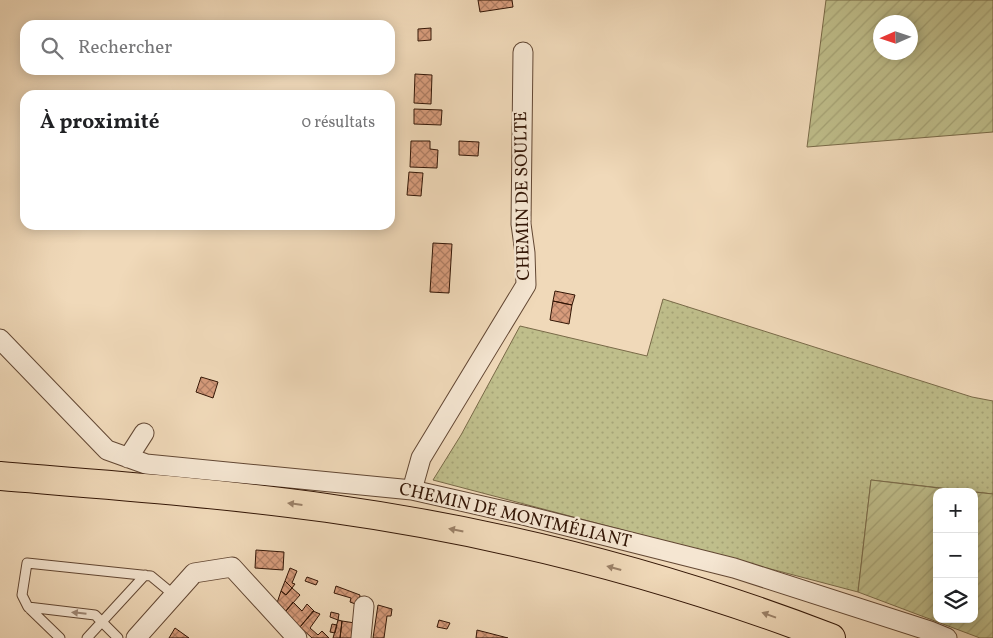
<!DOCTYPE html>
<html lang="fr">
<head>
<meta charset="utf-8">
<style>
  :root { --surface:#fff; --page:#f2f2f2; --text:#202124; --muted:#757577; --line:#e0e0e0 }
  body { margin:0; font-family:Vollkorn,serif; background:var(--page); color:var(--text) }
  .controls { position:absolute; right:15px; bottom:15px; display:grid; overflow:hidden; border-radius:10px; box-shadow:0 2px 12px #0003 }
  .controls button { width:45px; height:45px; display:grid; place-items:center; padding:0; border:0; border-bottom:1px solid var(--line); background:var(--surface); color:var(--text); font:25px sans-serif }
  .compass { position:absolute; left:873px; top:15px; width:45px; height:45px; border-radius:50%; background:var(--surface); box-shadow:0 2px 12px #0003; rotate:267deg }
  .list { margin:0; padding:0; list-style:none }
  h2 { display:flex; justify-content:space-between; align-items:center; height:65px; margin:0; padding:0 20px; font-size:21px }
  h2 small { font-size:16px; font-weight:400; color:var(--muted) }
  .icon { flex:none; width:28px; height:28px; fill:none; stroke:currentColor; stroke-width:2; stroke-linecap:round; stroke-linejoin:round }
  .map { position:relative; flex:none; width:993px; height:638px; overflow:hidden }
  .search { position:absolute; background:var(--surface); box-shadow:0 2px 12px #0003; left:20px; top:20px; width:375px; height:55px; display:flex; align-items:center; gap:12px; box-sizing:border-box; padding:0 18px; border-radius:15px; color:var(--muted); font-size:19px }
  .panel { position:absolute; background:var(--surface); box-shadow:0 2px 12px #0003; left:20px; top:90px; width:375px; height:140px; border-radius:15px }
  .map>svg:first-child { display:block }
  .grass { fill:url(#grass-dots); stroke:#796a48 }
  .garden { fill:url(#garden-furrows); stroke:#796a48; fill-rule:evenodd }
  .building { fill:url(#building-cross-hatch); stroke:#331606 }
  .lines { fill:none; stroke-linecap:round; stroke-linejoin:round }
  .service-casing { stroke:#624733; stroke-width:11 }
  .minor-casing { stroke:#624733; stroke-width:21 }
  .primary-casing { stroke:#331606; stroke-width:30 }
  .service { stroke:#f5e6d2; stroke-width:9 }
  .minor { stroke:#f5e6d2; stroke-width:19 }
  .primary { stroke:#f0d9b9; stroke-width:28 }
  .oneway { fill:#9b8168 }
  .oneway2 { fill:#9e8876 }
  .labels { text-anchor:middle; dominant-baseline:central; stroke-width:4.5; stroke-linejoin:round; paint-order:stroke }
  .street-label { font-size:18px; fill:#331606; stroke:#f5e6d2 }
</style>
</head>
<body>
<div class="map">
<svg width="993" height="638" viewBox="0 0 993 638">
  <defs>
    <pattern id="grass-dots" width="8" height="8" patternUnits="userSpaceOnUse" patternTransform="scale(1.25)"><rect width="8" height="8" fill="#bfbe8b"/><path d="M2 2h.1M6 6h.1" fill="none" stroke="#a5a376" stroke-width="1.8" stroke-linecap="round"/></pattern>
    <pattern id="garden-furrows" width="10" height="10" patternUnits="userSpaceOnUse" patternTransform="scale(1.25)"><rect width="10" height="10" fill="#bfbe8b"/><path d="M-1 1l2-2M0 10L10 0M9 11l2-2" fill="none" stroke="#a5a376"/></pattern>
    <pattern id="building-cross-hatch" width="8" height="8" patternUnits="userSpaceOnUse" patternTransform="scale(1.25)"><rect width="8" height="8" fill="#d79c7c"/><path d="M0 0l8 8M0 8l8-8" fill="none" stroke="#af7e64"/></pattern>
  </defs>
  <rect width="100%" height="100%" fill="#f0d9b9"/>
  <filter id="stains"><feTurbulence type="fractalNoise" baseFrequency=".004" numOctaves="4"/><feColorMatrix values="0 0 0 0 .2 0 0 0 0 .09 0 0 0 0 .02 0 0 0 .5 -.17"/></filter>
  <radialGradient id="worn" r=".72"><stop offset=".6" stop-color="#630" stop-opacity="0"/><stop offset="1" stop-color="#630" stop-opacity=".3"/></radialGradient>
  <path class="grass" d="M663,299L972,397L993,401V494L871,480L858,592L433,480L461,435L520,326L647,356Z"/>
  <path class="garden" d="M826,0H993V132L807,147ZM880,22H910V52H880Z
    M871,480L972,492H937V619H974V492L993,494V638H980L858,592Z"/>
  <path class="building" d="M478,0H512L513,7L480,12Z
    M431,28V40L418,41V29Z
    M415,74L432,75L431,104L414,103Z
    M414,109L442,110L441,125L414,124Z
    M411,141H430V149L438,150L437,168L410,167Z
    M459,141L479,142L478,156L459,155Z
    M409,172L423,173L421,196L407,195Z
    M433,243L452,244L449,293L430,292Z
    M555,291L575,295L572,305L553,301Z
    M553,301L572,305L569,324L550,320Z
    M201,377L218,382L213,398L196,392Z
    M256,550L284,552L283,570L255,568Z
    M290,568L297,571L292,583L295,584L292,588L285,581Z
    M307,577L318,581L316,585L305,581Z
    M285,581L292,588L286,595L281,591Z
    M336,586L360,595L358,605L350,602L351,598L334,593Z
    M292,588L300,595L285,612L277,603L281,591L286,595Z
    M293,602L302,611L307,604L314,611L300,627L285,612Z
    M378,605L392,609L391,616H387L384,638H373Z
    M313,611L320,614L310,628L318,635L322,631L329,638H312L300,627Z
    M331,612L339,614L338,620L330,617Z
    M338,620L342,621L340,638H333Z
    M439,620L450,623L447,629L437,627Z
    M342,621L355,623L352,638H340Z
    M332,624L337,625L335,633L330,632Z
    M175,628L189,638H169Z
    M477,630L508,638H476Z"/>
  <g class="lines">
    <g class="service-casing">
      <path id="service" d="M28,607L60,638
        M87,638L145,575
        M118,638L95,615L28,607L22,595L27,563L151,576L174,595"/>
    </g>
    <g class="minor-casing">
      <path id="minor" d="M0,339L107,450L146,464L412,490L527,516L734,568L930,631L947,638
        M128,458L144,433
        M412,490L421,458L526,285L525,253L521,224L523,52
        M136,638L194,573L232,567L297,638
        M361,638L364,606"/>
    </g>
    <g class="primary-casing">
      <path id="primary" d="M0,476C109,485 219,493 327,508C499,532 670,576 831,638"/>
    </g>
    <use href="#service" class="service"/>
    <use href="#minor" class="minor"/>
    <use href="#primary" class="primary"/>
  </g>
  <defs><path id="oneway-solid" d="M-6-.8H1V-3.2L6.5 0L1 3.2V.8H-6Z" transform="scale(1.25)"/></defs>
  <g class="oneway">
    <use href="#oneway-solid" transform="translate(295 504) rotate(-173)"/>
    <use href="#oneway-solid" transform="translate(456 530) rotate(-169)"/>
    <use href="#oneway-solid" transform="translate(614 568) rotate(-165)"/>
    <use href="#oneway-solid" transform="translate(769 615) rotate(-160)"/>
  </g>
  <use class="oneway2" href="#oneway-solid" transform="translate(79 613) rotate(-174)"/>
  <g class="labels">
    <g class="street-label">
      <text transform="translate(523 196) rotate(-91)">CHEMIN DE SOULTE</text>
      <text transform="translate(515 516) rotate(13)">CHEMIN DE MONTMÉLIANT</text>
    </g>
  </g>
  <rect width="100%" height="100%" filter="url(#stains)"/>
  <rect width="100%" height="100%" fill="url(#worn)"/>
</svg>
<div class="controls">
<button>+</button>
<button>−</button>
<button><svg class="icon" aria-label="layers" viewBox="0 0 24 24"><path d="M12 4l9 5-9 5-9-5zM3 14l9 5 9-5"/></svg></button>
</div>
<svg class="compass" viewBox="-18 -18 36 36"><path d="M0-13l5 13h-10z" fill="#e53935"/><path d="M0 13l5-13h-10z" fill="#757577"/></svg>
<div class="search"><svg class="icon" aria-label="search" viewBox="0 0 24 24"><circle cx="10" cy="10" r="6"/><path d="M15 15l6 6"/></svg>Rechercher</div>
<section class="panel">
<h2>À proximité<small>0 résultats</small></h2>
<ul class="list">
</ul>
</section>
</div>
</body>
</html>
